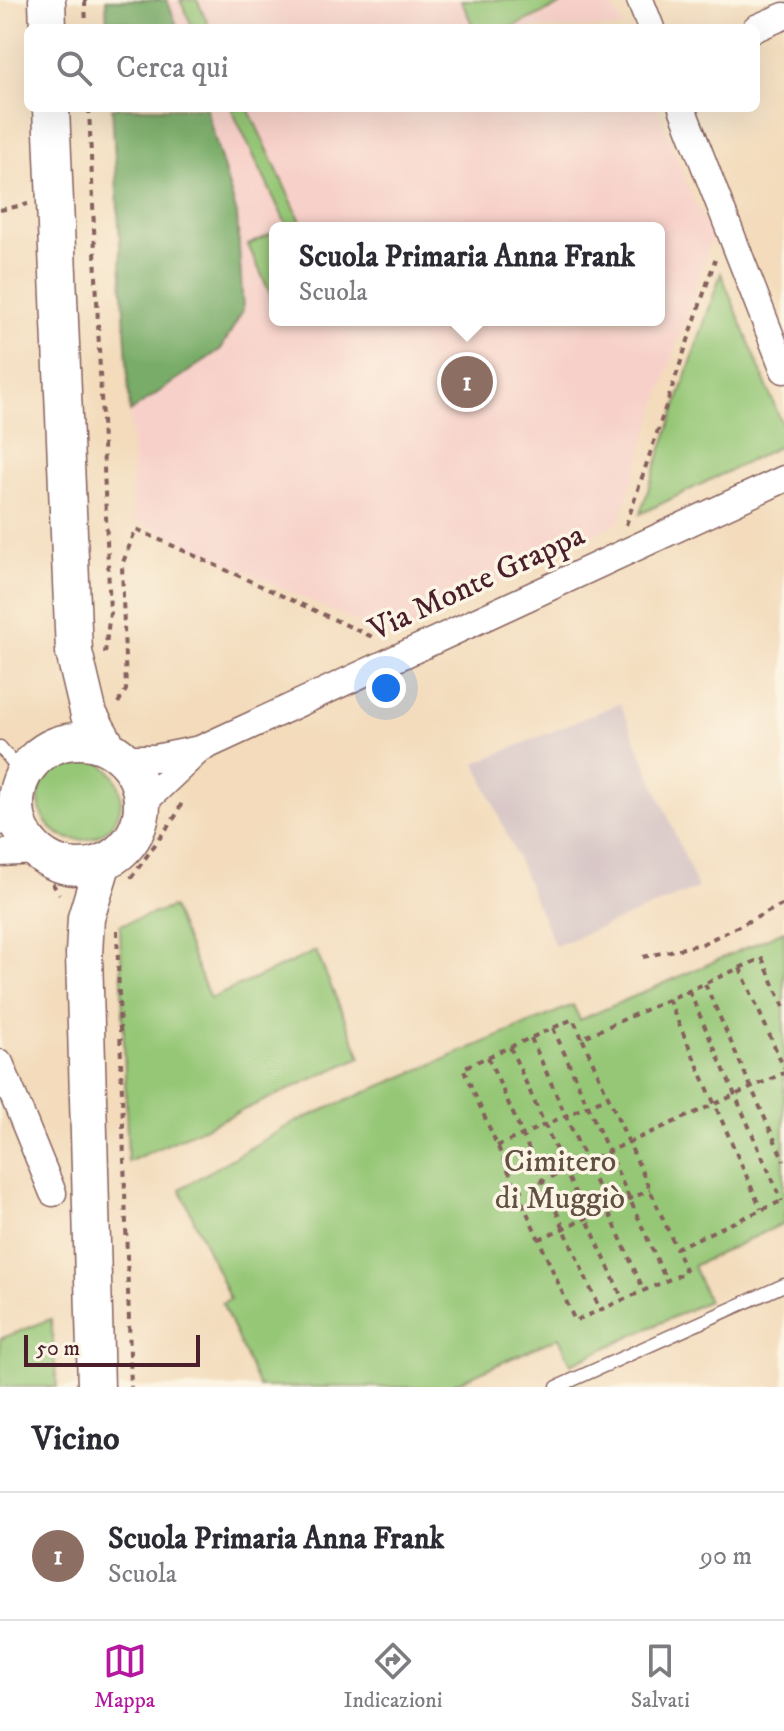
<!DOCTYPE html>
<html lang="it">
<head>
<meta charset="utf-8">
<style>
  :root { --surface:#fff; --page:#f2f2f3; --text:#2b2b33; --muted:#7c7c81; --line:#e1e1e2; --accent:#b5179e }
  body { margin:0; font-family:"IM FELL DW Pica",serif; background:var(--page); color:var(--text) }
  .scale { position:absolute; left:24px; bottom:20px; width:176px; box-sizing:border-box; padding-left:8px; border:4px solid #4a1f2b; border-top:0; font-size:22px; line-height:28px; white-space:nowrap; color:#4a1f2b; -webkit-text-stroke:6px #fcf5e5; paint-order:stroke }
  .you { position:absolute; left:386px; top:688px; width:28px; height:28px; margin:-20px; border:6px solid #fff; border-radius:50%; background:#1a73e8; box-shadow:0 0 0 12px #1a73e833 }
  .badge { display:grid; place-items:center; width:52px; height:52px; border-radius:50%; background:var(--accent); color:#fff; font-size:26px; font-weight:700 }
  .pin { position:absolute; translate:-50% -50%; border:4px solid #fff; box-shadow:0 2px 8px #0006 }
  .popup { position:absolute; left:269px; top:222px; width:396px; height:104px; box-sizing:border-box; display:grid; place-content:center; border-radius:12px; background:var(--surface); filter:drop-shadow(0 2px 6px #0005); font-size:26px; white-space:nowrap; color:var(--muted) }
  .popup b { font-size:30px; color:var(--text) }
  .popup::after { content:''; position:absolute; left:50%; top:100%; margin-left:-16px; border:16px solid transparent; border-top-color:var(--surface) }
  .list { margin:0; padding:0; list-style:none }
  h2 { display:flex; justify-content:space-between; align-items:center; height:104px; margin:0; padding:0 32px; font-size:34px }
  h2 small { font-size:26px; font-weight:400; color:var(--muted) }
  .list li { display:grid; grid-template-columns:52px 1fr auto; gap:24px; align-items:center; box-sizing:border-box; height:128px; padding:0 32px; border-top:2px solid var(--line) }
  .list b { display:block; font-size:30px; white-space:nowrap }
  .list p { margin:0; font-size:26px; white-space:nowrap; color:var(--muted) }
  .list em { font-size:26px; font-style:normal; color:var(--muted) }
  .icon { flex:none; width:44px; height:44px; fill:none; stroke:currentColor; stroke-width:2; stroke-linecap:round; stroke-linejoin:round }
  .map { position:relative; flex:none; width:784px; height:1387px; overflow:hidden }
  .search { position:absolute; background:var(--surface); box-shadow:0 8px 32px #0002; left:24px; right:24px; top:24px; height:88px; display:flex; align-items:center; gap:20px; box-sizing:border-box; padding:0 28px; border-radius:12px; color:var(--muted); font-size:30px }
  .sheet { height:232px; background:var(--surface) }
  nav { display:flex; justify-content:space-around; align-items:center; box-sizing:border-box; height:112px; border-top:2px solid var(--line); background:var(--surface); font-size:22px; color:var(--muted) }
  nav a { display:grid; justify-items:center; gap:4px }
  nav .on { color:var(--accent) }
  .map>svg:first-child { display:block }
  .built { fill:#f7d1c9; fill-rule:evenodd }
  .industrial { fill:#d2bfc1 }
  .green { fill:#96c777; stroke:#707351; stroke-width:2 }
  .forest { fill:#78ac68; stroke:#61664a; stroke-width:2 }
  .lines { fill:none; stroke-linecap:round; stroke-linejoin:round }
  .lane-casing { stroke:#85615d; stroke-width:15 }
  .street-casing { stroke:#85615d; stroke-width:29 }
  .secondary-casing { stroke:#85615d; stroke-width:39 }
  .path { stroke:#85615d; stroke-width:4; stroke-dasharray:6 6; stroke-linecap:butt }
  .lane { stroke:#fff; stroke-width:12 }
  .street { stroke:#fff; stroke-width:26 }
  .secondary { stroke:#fff; stroke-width:36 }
  .labels { text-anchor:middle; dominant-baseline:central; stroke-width:7; stroke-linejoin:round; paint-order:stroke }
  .street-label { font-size:32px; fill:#4a1f2b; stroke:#fcf5e5 }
  .park-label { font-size:32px; fill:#615142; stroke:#fcf5e5 }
</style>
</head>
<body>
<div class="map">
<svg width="784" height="1387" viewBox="0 0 784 1387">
  <rect width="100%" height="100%" fill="#fcf5e5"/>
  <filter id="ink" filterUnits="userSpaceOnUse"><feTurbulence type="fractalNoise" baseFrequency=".0125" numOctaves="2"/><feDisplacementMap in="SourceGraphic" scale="16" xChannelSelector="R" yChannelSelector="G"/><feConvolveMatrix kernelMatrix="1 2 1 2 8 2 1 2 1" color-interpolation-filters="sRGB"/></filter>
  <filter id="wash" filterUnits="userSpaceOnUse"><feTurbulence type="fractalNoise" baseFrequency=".006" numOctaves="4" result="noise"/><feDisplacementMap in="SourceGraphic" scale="32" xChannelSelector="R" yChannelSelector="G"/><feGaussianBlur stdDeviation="1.8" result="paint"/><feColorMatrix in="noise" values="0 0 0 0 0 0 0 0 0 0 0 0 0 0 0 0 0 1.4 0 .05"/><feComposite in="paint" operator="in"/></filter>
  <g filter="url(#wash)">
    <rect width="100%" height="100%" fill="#f3dbbb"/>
    <path class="built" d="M106,0H610L623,28H107Z
      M112,108H657L691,194L712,236L619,522L391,638L132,519V445ZM275,228H659V320H275Z"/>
    <path class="industrial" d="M620,703L698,888L555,946L476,763Z"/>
    <path class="green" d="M180,0H197L210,28H193Z
      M461,0H571L510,28H474Z
      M231,108H248L304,228H288Z
      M275,232V304L248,245Z
      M721,273L784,429V444L640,514Z
      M39 799a41 41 0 1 1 82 0a41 41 0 1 1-82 0Z
      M172,907L210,999L316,951L361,1057L128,1162L120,925Z
      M784,931V1223L693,1266L708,1301L571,1364L559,1337L447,1387H259L222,1303L230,1299L180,1189L293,1123L326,1109L573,1005L580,1020Z
      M51,1319L57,1387H0V1339Z"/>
    <path class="forest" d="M106,0H167L178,28H107Z
      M112,108H206L237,215L243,310L221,349L130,412Z"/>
  </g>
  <g filter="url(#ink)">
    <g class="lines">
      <g class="lane-casing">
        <path id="lane" d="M0,747L23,774
          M557,1387L784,1285"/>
      </g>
      <g class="street-casing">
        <path id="street" d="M640,0L651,28
          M756,28L784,16
          M682,108L784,370
          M122,758H155L200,749L784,479
          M142,804L200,749
          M0,822L17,793
          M0,853L37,851
          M0,1063L53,1193"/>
      </g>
      <g class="secondary-casing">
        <path id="secondary" d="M47,0L48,28
          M51,108L74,652L89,715L108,748
          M16 804a63 63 0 1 1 126 0a63 63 0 1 1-126 0Z
          M96,1387L84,954L86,918L103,862"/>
      </g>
      <path class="path" d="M85,0L86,28
        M89,108L110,612L105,653
        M0,210L28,204
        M626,525L715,260
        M118,703L126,690L122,565L136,529L377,639
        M46,873L59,894
        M131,878L177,814L182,802
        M117,930L131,1387
        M643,957L702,944L784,904
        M740,968L784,1068
        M705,984L784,1161
        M689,991L782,1201
        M668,999L761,1209
        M784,1007L762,958L582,1038L676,1248L784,1200
        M553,1028L666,1280
        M531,1038L644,1291
        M582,1038L573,1019L463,1068L575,1321L686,1272L676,1248
        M510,1047L623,1300
        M488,1057L600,1310
        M497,1146L608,1097
        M518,1192L784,1073
        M539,1239L650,1190"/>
      <use href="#lane" class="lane"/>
      <use href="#street" class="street"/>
      <use href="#secondary" class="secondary"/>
    </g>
  </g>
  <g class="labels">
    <g class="street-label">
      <text transform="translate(477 583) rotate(-25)">Via Monte Grappa</text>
    </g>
    <g class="park-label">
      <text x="560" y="1162">Cimitero<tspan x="560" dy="37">di Muggiò</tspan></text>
    </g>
  </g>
</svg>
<div class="scale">50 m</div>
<div class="you"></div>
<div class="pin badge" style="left:467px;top:382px;background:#8d6e63">1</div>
<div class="popup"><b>Scuola Primaria Anna Frank</b>Scuola</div>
<div class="search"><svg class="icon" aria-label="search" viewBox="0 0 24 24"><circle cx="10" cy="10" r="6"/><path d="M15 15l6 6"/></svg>Cerca qui</div>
</div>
<section class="sheet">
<h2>Vicino<small></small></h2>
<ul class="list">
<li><span class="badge" style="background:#8d6e63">1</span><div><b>Scuola Primaria Anna Frank</b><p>Scuola</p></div><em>90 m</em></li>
</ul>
</section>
<nav>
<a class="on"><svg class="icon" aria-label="map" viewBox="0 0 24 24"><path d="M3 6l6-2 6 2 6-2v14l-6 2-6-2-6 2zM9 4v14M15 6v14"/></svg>Mappa</a>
<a><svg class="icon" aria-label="directions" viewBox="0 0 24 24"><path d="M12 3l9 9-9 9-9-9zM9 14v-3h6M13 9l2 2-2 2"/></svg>Indicazioni</a>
<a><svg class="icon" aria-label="saved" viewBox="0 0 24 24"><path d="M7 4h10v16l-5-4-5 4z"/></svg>Salvati</a>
</nav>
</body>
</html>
